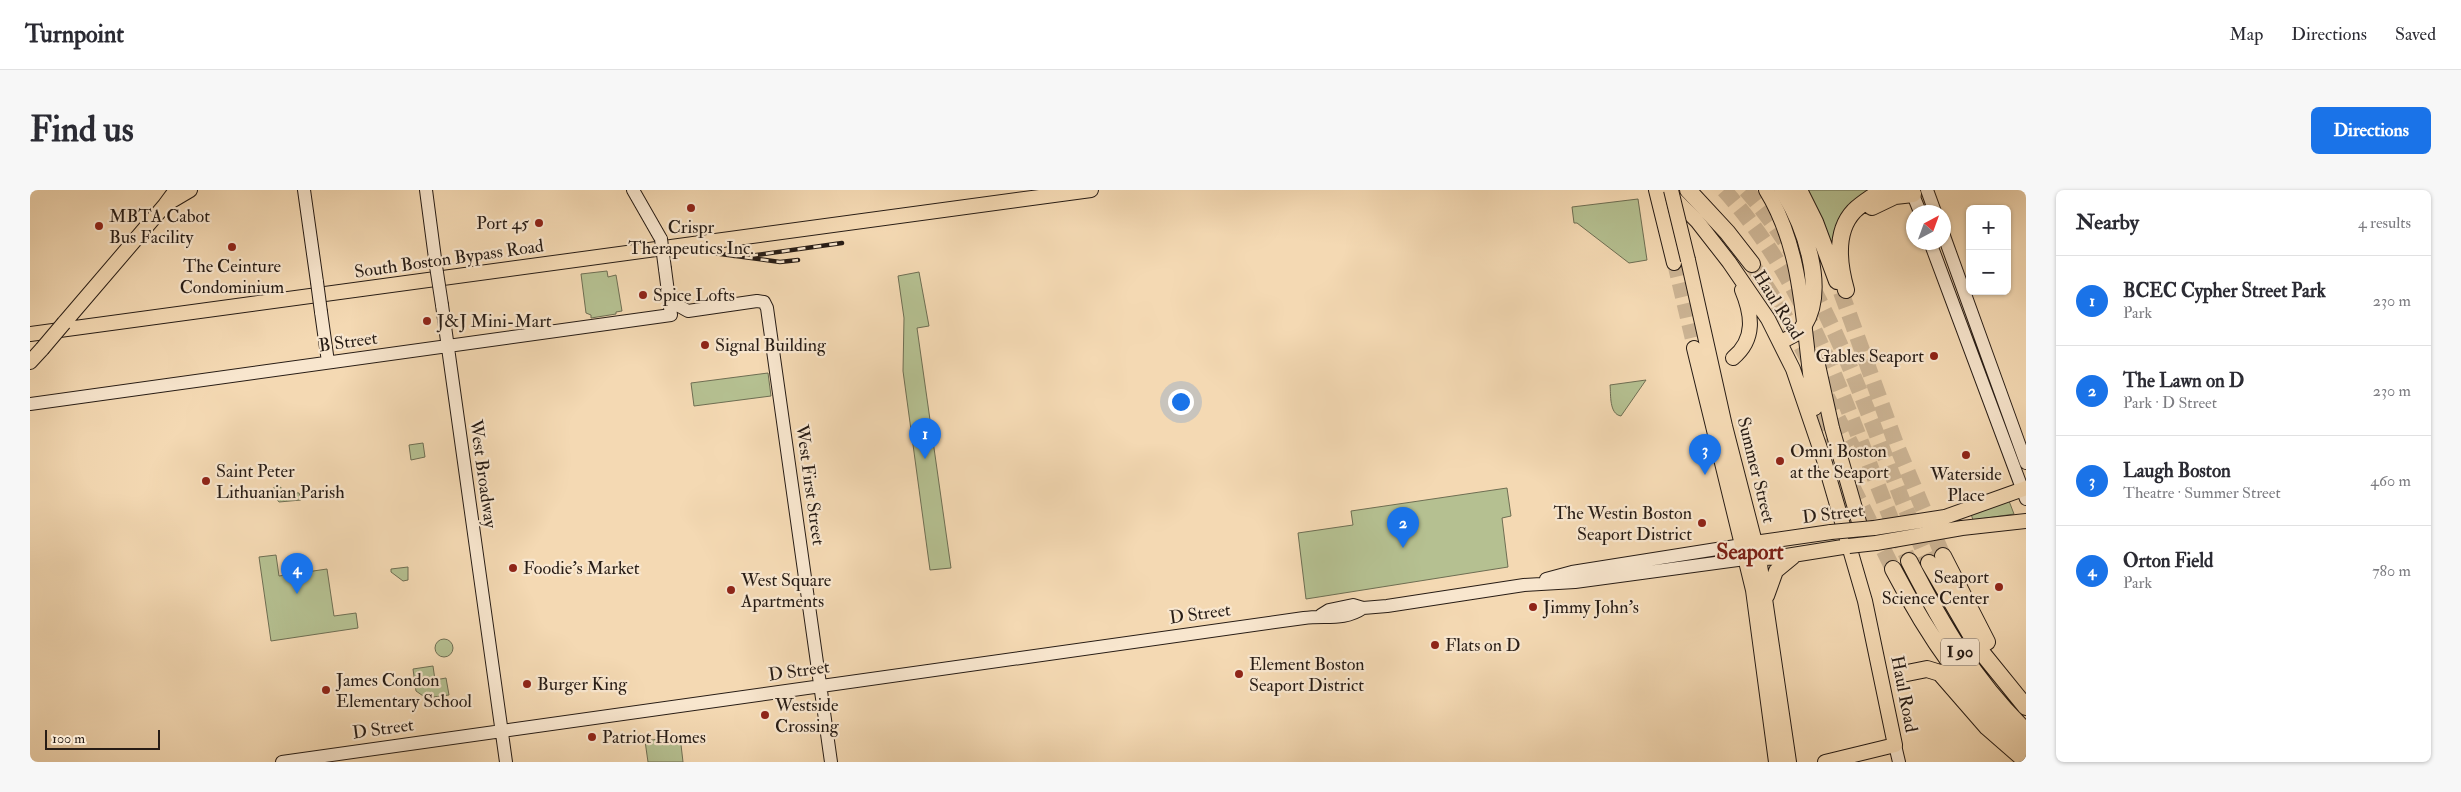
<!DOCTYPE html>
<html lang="en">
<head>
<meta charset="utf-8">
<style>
  :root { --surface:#fff; --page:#f7f7f7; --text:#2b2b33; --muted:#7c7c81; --line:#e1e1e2; --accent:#1a73e8 }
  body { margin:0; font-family:"IM FELL Double Pica",serif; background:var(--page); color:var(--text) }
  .controls { position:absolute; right:15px; top:15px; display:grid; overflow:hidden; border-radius:8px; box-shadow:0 1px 4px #0004 }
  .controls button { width:45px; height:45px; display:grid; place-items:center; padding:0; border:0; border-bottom:1px solid var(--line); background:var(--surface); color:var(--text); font:25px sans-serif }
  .compass { position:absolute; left:1876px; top:15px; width:45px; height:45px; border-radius:50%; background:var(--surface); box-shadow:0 1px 4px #0004; rotate:41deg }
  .scale { position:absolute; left:15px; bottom:12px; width:115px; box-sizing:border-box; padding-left:5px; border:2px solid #271c15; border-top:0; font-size:14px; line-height:18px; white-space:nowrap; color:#271c15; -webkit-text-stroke:4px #f8e6ce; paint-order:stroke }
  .you { position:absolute; left:1150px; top:211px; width:18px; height:18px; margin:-12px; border:4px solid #fff; border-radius:50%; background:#1a73e8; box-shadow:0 0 0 8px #1a73e833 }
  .badge { display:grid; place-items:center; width:32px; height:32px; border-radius:50%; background:var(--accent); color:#fff; font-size:16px; font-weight:700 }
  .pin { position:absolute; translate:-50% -41px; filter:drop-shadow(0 1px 2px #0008) }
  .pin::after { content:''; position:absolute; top:26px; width:18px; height:15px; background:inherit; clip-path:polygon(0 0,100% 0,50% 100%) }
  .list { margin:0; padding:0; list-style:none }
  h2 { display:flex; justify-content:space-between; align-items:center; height:65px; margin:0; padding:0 20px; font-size:21px }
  h2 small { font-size:16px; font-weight:400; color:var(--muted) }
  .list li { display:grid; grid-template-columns:32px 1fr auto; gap:15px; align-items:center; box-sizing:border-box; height:90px; padding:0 20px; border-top:1px solid var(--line) }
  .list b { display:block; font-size:19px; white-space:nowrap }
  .list p { margin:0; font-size:16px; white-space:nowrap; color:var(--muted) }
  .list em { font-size:16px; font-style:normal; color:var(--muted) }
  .map { position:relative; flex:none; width:1996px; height:572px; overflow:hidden; border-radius:8px }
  header { display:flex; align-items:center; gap:30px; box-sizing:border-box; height:70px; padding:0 25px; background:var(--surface); border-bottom:1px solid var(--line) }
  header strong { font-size:24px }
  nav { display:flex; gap:28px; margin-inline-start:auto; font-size:18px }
  .intro { display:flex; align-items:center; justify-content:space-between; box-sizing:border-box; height:120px; padding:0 30px }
  h1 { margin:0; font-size:35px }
  .button { padding:12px 22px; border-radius:8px; background:var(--accent); color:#fff; font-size:18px; font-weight:700 }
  main { display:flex; gap:30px; padding:0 30px }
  aside { flex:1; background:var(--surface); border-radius:8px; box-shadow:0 1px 4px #0004 }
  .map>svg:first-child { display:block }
  .green { fill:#b5c091; stroke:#6e6e53 }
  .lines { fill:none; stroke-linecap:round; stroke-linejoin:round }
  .primary-tunnel { stroke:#cbb393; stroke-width:14; stroke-dasharray:14 7; stroke-linecap:butt }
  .motorway-tunnel { stroke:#cbb393; stroke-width:16; stroke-dasharray:16 8; stroke-linecap:butt }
  .secondary-casing { stroke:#271c15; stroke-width:14 }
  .primary-casing { stroke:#271c15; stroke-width:16 }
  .motorway-casing { stroke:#271c15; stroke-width:18 }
  .secondary { stroke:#f8e6ce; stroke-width:12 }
  .primary { stroke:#f4d9b3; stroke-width:14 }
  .motorway { stroke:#f4d9b3; stroke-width:16 }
  .rail-casing { stroke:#271c15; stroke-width:4.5 }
  .rail { stroke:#f8e6ce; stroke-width:2.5; stroke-dasharray:8; stroke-linecap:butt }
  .secondary-bridge-casing { stroke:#271c15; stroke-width:14; stroke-linecap:butt }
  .primary-bridge-casing { stroke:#271c15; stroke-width:16; stroke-linecap:butt }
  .secondary-bridge { stroke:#f8e6ce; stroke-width:12 }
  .primary-bridge { stroke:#f4d9b3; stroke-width:14 }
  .poi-dot { fill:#8f2418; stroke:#f8e6ce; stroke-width:2 }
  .labels { text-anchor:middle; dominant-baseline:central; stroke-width:4.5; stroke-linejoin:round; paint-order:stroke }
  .shield { fill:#f8e6ce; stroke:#66594c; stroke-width:1 }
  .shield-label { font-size:16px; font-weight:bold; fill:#271c15 }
  .poi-label { font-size:18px; fill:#271c15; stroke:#f8e6ce; text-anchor:start }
  .street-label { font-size:18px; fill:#271c15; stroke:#f8e6ce }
  .district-label { font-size:22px; font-weight:bold; fill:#7a1f14; stroke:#f8e6ce }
</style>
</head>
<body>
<header>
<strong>Turnpoint</strong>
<nav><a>Map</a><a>Directions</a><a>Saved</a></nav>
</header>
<div class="intro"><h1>Find us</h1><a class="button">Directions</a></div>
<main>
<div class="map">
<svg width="1996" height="572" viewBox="0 0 1996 572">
  <rect width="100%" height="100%" fill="#f4d9b3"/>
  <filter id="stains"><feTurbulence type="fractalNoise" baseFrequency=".004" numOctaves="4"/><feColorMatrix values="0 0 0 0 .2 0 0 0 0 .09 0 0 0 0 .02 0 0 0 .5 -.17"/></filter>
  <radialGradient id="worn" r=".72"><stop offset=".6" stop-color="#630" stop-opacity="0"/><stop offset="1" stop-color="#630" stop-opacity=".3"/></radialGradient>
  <path class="green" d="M1777,0H1840L1805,60Z
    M1608,9L1617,70L1599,73L1547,33H1544L1542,17Z
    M577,81L578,87L586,85L592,121L586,122V124L561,128V125L556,123L551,84Z
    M889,82L899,136L887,138L921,378L900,380L873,181L874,128L868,86Z
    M738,183L741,206L664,216L661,193Z
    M1616,190L1591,226C1579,224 1581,205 1580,195Z
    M393,253L395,267L381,270L379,255Z
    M249,296L256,302L269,303L271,310L249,312L245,307L244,297Z
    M1477,298L1481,326L1472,328L1478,377L1276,409L1268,343L1323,335L1321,321Z
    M1979,311L1984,324L1943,330L1941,324Z
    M246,365L249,386L297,379L304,426L326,423L328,438L241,451L229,367Z
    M378,377V390L373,391L361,382V379Z
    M405 458a9 9 0 1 1 18 0a9 9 0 1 1-18 0Z
    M403,476L405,490L416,488L419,505L396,508L386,501L383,479Z
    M650,546L653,572H618L615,551Z"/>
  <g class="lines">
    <path class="primary-tunnel" d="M1644,73L1664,158"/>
    <path class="motorway-tunnel" d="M1694,0C1790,106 1822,244 1879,371
      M1716,0C1809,106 1841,247 1899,373
      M1722,74L1752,121L1779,171
      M1811,102L1866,254L1913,366
      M1776,205L1807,268
      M1797,207L1822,256
      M1822,296L1863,379"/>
    <g class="secondary-casing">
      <path id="secondary" d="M274,0L287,92
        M396,0L406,76
        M603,0L631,49
        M1881,0L1890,22
        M1897,0L1905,22
        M1914,46L1996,273
        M1900,52L1996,309
        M640,104L649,116L658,121L727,111L734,112L737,118L801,572
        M412,115L476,572
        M291,122L298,172
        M0,214L641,125L635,79
        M1516,389L1542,382L1712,355
        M1291,425L1299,420L1323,415L1333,418L1357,416L1494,395L1545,392L1715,369
        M1865,555L1869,572
        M252,572L1274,428C1295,425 1314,431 1333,418"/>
    </g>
    <g class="primary-casing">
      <path id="primary" d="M1626,0L1644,73
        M1736,0C1776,65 1772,144 1785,218
        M1639,3L1667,31L1699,72L1738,129L1763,179L1794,270L1835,411L1865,555L1795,572
        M138,13L160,0
        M1658,70L1695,236L1729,368L1759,572
        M34,133L135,15L146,0
        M0,144L1061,0
        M1751,152L1766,144L1774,135
        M1664,158L1723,400L1746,572
        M1703,168C1726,149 1722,124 1712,100
        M0,172L12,159
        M1788,175L1802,238L1831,339
        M1844,338L1915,327L1996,298
        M1846,353L1932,338L1996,331
        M1717,354L1801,342
        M1721,369L1750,367L1819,356
        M1737,406L1746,381L1763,367"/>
    </g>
    <g class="motorway-casing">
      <path id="motorway" d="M1658,0L1697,42L1722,74
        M1752,0C1774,33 1797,98 1774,135
        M1769,0L1785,32L1807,91
        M1842,17L1865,6L1883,4
        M1816,100C1809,75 1804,42 1824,21C1832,13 1843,7 1852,0
        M1913,366L1957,452
        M1879,371C1911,433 1945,493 1996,541
        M1899,373L1949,459L1996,517
        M1863,379C1898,446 1938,506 1996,556
        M1877,483L1897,479L1910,483L1957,537L1996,571"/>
    </g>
    <use href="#secondary" class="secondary"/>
    <use href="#primary" class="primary"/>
    <use href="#motorway" class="motorway"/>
    <g class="rail-casing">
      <path id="rail" d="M683,63L750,72L768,70
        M704,66H719L812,53"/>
    </g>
    <use href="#rail" class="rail"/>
    <g class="secondary-bridge-casing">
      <path id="secondary-bridge" d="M631,49L635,79
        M406,76L412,115
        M287,92L291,122"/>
    </g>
    <g class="primary-bridge-casing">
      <path id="primary-bridge" d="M1641,0L1658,70
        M12,159L34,133
        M1801,342L1844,338
        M1819,356L1846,353"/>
    </g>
    <use href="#secondary-bridge" class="secondary-bridge"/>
    <use href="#primary-bridge" class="primary-bridge"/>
  </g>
  <g class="poi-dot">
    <circle cx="661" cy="18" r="5"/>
    <circle cx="509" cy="33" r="5"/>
    <circle cx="69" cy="36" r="5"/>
    <circle cx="202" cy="57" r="5"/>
    <circle cx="613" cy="105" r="5"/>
    <circle cx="397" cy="131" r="5"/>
    <circle cx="675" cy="155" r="5"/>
    <circle cx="1904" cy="166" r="5"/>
    <circle cx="1936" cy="265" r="5"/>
    <circle cx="1750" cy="271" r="5"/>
    <circle cx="176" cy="291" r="5"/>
    <circle cx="1672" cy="333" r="5"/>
    <circle cx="483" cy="378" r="5"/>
    <circle cx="1969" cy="397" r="5"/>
    <circle cx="701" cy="400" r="5"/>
    <circle cx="1503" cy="417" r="5"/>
    <circle cx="1405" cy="455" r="5"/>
    <circle cx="1209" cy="484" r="5"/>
    <circle cx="497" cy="494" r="5"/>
    <circle cx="296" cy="500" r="5"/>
    <circle cx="735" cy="525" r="5"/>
    <circle cx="562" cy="547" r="5"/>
  </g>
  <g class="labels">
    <rect class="shield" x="1911" y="448.5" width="38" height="27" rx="4"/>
    <g class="shield-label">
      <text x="1930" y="462">I 90</text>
    </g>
    <g class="poi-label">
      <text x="79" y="26">MBTA Cabot<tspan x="79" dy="21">Bus Facility</tspan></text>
      <text x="499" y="33" text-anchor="end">Port 45</text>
      <text x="661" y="37" text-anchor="middle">Crispr<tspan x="661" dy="21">Therapeutics Inc.</tspan></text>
      <text x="202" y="76" text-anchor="middle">The Ceinture<tspan x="202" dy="21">Condominium</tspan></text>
      <text x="623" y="105">Spice Lofts</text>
      <text x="407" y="131">J&amp;J Mini-Mart</text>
      <text x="685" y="155">Signal Building</text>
      <text x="1894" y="166" text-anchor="end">Gables Seaport</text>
      <text x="1760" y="261">Omni Boston<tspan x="1760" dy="21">at the Seaport</tspan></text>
      <text x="186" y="281">Saint Peter<tspan x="186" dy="21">Lithuanian Parish</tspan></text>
      <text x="1936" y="284" text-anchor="middle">Waterside<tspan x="1936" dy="21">Place</tspan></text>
      <text x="1662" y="323" text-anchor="end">The Westin Boston<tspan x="1662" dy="21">Seaport District</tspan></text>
      <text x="493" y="378">Foodie's Market</text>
      <text x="1959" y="387" text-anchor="end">Seaport<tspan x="1959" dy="21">Science Center</tspan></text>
      <text x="711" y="390">West Square<tspan x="711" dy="21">Apartments</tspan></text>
      <text x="1513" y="417">Jimmy John's</text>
      <text x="1415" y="455">Flats on D</text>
      <text x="1219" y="474">Element Boston<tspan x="1219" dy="21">Seaport District</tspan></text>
      <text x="306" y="490">James Condon<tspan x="306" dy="21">Elementary School</tspan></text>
      <text x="507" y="494">Burger King</text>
      <text x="745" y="515">Westside<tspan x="745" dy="21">Crossing</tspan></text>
      <text x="572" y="547">Patriot Homes</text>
    </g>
    <g class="street-label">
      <text transform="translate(419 69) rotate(-8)">South Boston Bypass Road</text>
      <text transform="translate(1748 115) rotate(58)">Haul Road</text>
      <text transform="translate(318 152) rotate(-8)">B Street</text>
      <text transform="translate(1726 280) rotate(76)">Summer Street</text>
      <text transform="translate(453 284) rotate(82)">West Broadway</text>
      <text transform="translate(780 295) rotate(82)">West First Street</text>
      <text transform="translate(1803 324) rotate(-7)">D Street</text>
      <text transform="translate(1170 424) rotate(-8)">D Street</text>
      <text transform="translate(769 481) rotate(-8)">D Street</text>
      <text transform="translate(1874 504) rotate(79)">Haul Road</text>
      <text transform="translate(353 539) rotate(-8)">D Street</text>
    </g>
    <g class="district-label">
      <text x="1720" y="362">Seaport</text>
    </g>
  </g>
  <rect width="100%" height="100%" filter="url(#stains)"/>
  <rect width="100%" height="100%" fill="url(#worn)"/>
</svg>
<div class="controls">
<button>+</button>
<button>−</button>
</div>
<svg class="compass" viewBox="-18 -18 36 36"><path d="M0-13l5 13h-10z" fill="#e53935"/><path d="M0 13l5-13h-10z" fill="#7c7c81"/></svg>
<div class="scale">100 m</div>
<div class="you"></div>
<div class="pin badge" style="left:895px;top:269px">1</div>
<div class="pin badge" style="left:1373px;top:358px">2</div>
<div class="pin badge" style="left:1675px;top:285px">3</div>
<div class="pin badge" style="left:267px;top:404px">4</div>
</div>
<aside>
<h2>Nearby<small>4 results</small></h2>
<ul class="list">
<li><span class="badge">1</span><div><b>BCEC Cypher Street Park</b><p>Park</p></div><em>230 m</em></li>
<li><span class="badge">2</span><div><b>The Lawn on D</b><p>Park · D Street</p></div><em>230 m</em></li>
<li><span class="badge">3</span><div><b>Laugh Boston</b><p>Theatre · Summer Street</p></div><em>460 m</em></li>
<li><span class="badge">4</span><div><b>Orton Field</b><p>Park</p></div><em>780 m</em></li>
</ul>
</aside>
</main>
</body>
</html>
